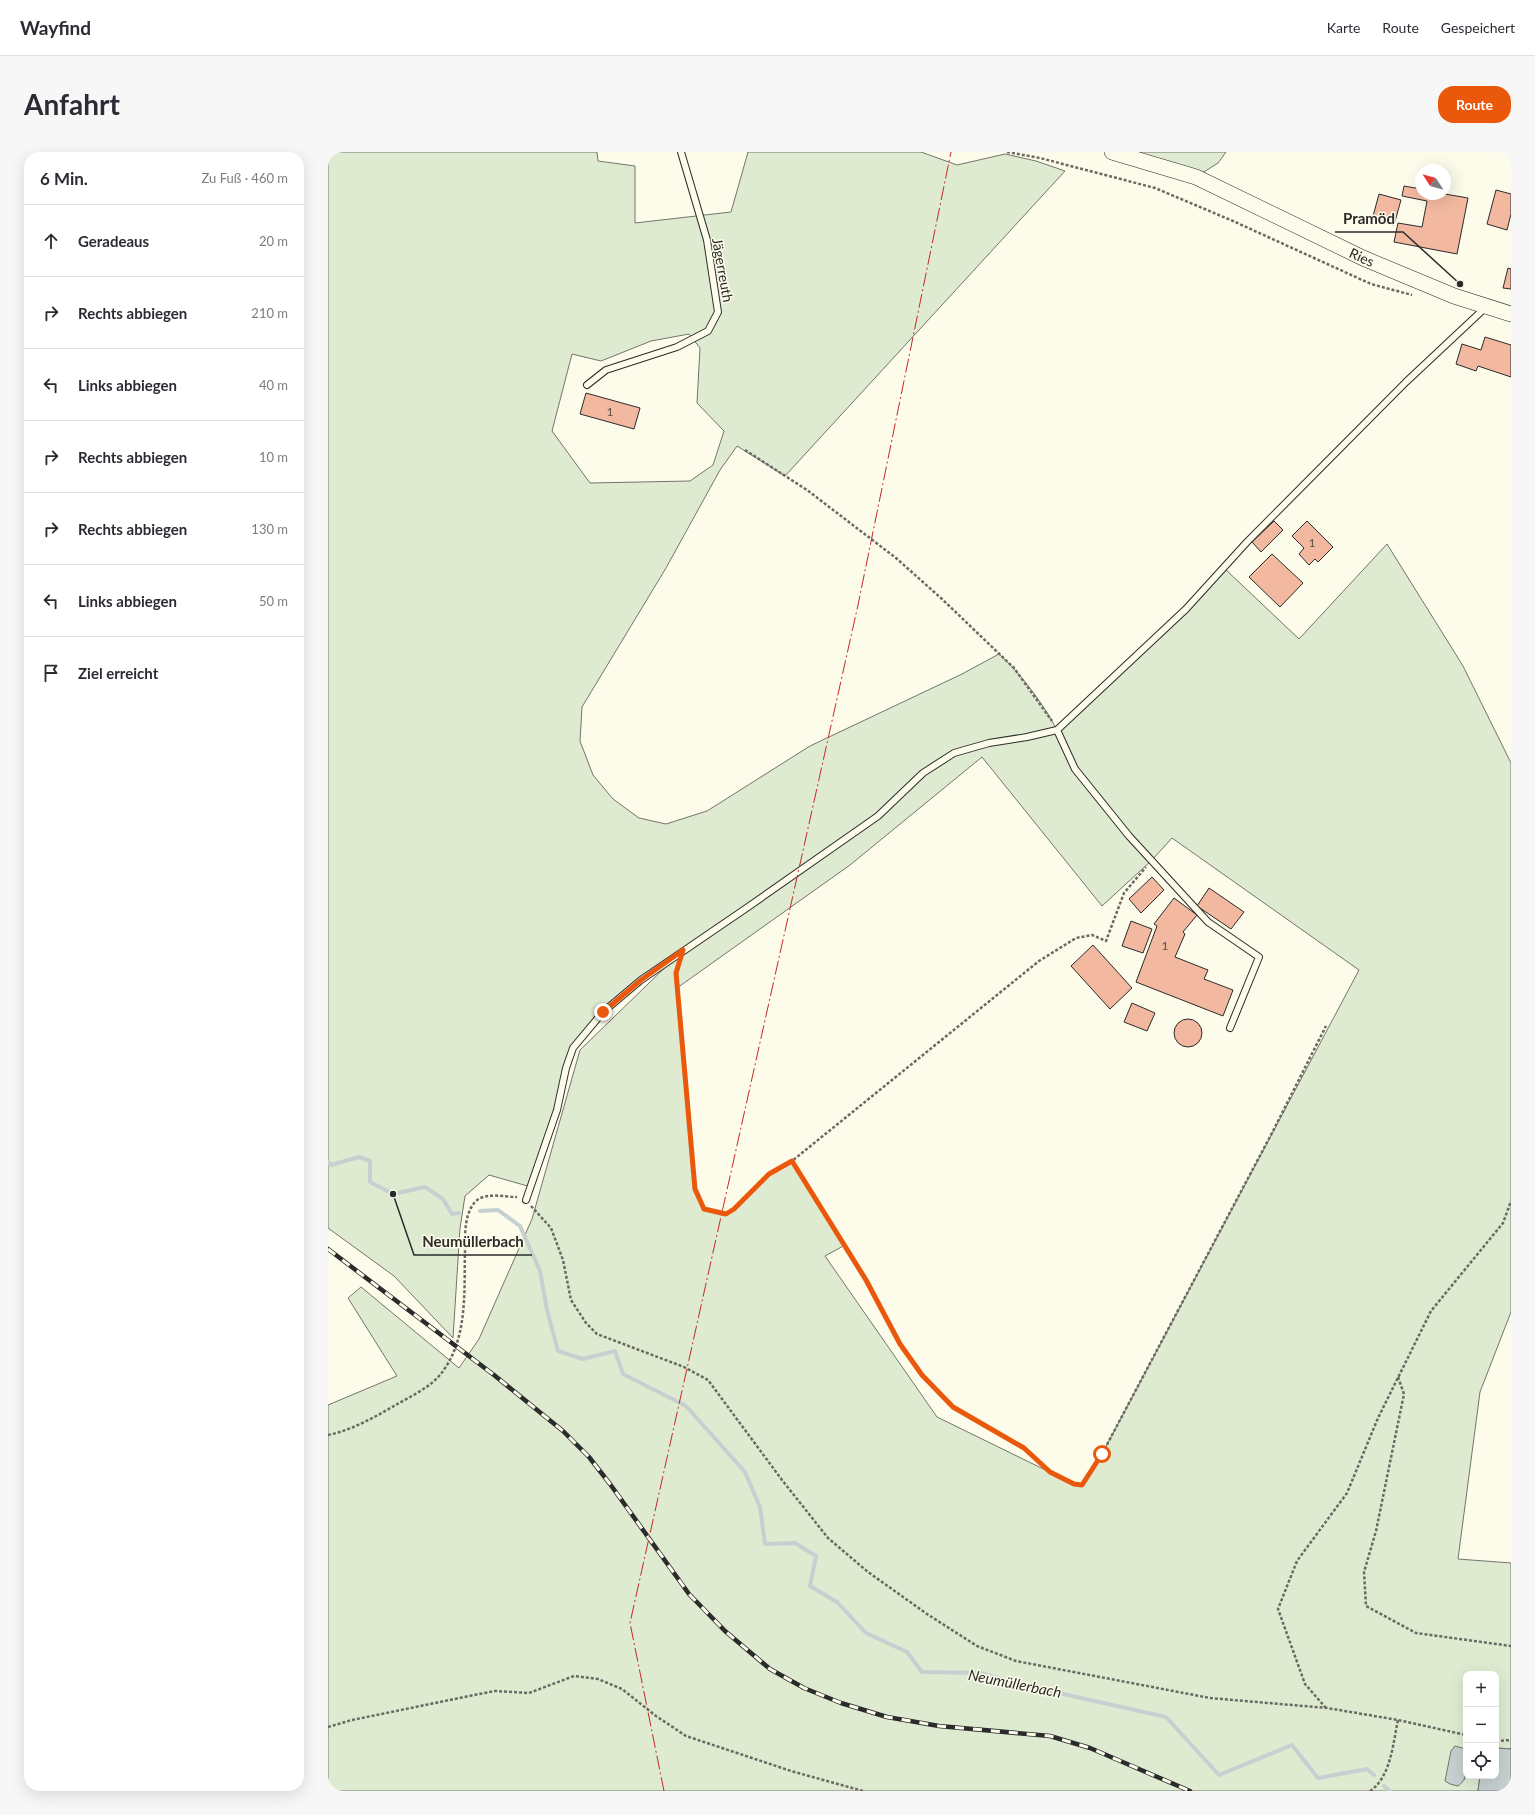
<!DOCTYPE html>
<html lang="de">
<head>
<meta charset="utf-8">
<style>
  :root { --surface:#fff; --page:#f7f7f7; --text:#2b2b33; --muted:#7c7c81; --line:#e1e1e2; --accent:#ea580c }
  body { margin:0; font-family:Lato,sans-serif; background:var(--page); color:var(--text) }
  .controls { position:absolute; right:12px; bottom:12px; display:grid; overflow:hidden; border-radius:8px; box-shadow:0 4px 16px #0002 }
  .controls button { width:36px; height:36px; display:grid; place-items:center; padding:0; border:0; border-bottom:1px solid var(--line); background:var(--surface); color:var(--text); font:20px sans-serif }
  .compass { position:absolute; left:1087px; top:12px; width:36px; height:36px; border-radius:50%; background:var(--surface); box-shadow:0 4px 16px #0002; rotate:306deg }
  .stop { position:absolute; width:12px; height:12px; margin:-9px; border:3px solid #ea580c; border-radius:50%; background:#fff }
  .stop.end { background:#ea580c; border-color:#fff; box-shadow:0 1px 4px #0008 }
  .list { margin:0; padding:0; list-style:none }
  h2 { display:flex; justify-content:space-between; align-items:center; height:52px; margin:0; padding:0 16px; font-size:17px }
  h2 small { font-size:13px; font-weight:400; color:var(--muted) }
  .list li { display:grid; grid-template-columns:26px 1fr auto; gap:12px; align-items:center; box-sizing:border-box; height:72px; padding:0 16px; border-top:1px solid var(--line) }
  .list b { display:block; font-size:15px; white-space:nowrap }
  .list em { font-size:13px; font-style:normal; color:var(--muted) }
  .icon { flex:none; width:22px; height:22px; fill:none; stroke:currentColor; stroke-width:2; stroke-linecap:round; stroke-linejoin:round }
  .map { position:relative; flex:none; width:1183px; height:1639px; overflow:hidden; border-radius:16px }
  header { display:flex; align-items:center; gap:24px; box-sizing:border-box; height:56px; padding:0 20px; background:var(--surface); border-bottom:1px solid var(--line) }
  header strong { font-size:19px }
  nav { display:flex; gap:22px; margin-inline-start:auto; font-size:14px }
  .intro { display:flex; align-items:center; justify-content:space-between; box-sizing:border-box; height:96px; padding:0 24px }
  h1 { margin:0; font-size:28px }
  .button { padding:10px 18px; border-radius:16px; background:var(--accent); color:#fff; font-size:14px; font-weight:700 }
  main { display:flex; gap:24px; padding:0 24px }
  aside { flex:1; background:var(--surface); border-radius:16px; box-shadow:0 4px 16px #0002 }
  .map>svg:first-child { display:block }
  .green { fill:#deebd1; stroke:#74746e; fill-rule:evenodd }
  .water { fill:#c7d0d0; stroke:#74746e }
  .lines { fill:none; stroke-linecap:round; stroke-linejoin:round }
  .stream { stroke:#c7d0d0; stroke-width:4 }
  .building { fill:#f2b8a0; stroke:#2b2b2b }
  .service-casing { stroke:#2b2b2b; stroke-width:8 }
  .tertiary-casing { stroke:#2b2b2b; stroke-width:16 }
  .path { stroke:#6a6964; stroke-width:2.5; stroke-dasharray:3 2; stroke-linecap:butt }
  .service { stroke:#fdfbea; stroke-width:6 }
  .tertiary { stroke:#fdfbea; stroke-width:15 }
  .rail-casing { stroke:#2b2b2b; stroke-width:4.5 }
  .rail { stroke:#fdfbea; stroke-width:3; stroke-dasharray:9; stroke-linecap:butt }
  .power { stroke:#c62828; stroke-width:1; stroke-dasharray:14 3 2 3; stroke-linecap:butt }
  .route { stroke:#ea580c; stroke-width:5 }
  .labels { text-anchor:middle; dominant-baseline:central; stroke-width:3; stroke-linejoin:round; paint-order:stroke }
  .number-label { font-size:12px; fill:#5d4e48 }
  .street-label { font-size:14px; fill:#2b2b2b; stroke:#fdfbea }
  .water-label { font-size:15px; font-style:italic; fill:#2b2b2b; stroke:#fdfbea }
  .leader { fill:none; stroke:#2b2b2b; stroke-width:1.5 }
  .callout-dot { fill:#2b2b2b; stroke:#fdfbea; stroke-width:1.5 }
  .callout-label { font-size:15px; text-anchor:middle; font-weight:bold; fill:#2b2b2b; stroke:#fdfbea; stroke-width:3; stroke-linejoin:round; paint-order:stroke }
</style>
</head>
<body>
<header>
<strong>Wayfind</strong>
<nav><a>Karte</a><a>Route</a><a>Gespeichert</a></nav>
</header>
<div class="intro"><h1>Anfahrt</h1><a class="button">Route</a></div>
<main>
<aside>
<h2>6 Min.<small>Zu Fuß · 460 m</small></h2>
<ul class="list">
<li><svg class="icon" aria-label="ahead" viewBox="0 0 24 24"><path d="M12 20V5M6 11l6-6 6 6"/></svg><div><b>Geradeaus</b></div><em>20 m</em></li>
<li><svg class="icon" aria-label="right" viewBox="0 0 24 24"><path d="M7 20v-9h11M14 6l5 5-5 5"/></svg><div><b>Rechts abbiegen</b></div><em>210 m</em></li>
<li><svg class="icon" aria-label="left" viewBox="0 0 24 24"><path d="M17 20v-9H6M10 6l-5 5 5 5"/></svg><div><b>Links abbiegen</b></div><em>40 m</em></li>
<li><svg class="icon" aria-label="right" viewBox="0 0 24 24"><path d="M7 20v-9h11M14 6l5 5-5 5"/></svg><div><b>Rechts abbiegen</b></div><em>10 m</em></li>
<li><svg class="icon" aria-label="right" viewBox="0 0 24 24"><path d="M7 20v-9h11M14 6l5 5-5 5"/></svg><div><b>Rechts abbiegen</b></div><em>130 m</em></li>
<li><svg class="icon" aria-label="left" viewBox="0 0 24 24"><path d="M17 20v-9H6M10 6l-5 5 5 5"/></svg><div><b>Links abbiegen</b></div><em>50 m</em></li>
<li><svg class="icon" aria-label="arrive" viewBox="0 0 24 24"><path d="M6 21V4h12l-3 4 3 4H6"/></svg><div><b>Ziel erreicht</b></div></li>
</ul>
</aside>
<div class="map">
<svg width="1183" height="1639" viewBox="0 0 1183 1639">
  <rect width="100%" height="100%" fill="#fdfbea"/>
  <path class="green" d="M0,0H269L270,9L307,14V71L403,60L420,0H593L629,13L677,2L708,9L737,19L457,324L409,294L392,318L338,416L254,555L252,589L265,623L285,647L311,666L338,672L379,659L482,594L634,522L671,502C694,523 714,550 729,578L858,457L896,416L971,487L1059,392L1135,514L1183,611V1160L1152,1240L1130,1407L1183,1411V1597L1168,1596V1522H1138L1136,1628L1138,1620V1624H1152L1150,1639H0V1253L69,1224L20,1146L33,1135L131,1216L151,1187L204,1067L252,898L352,801L275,860L245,896L229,958L203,1035L161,1023L137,1044L132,1076L125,1186L66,1124L0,1076ZM361,182L372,196L369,251L396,279L385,313L362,329L262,331L224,279L244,202L273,209L323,189ZM654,605L774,754L824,708L844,686L1031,818L774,1302L754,1333L746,1332L609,1265L497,1104L517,1093L464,1009L441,1022L406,1057L398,1062L376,1057L367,1037L349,836L522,713Z
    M784,0H898L890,11L868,25Z"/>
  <path class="water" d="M1127,1594L1138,1597C1138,1609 1142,1626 1130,1634L1122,1632L1117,1629L1123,1599Z
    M1168,1596L1183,1597V1639H1150L1152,1624H1168Z"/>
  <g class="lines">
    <path class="stream" d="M0,1010L3,1013L31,1005L42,1009V1030L65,1042L97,1035L115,1047L124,1062L131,1061
      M152,1059L170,1058L192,1074L212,1119L219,1158L230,1199L255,1207L287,1199L295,1222L358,1254L417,1320L432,1355L437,1392L467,1391L488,1404L482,1434L509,1450L538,1481L579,1500L594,1520L652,1521L695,1533L838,1565L891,1623L964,1593L990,1626L1039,1617L1046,1623
      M1056,1634L1062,1639"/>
  </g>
  <path class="building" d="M1076,34L1093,37V42H1117L1140,46L1129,102L1066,90L1070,71L1094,75L1099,49L1074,44Z
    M1168,38L1183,42V62L1179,78L1159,72Z
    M1051,42L1073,48L1066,73L1044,68Z
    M1180,116L1183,117V137L1175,136Z
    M1157,185L1183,193V225L1150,214L1148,219L1128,212L1134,192L1153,198Z
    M258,241L312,256L306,277L252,262Z
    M946,369L955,378L933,400L924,390Z
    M979,369L1005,395L990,410L987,407L981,413L971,402L976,396L964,384Z
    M944,402L975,431L952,455L921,425Z
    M824,725L836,738L813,761L801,747Z
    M881,736L916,760L903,777L869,754Z
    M846,746L869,763L855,780L857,782L847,805L880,818L876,827L905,838L895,864L808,830L829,774L826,772Z
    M803,769L824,777L815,801L794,794Z
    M765,793L804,836L782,857L743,814Z
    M804,851L827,861L819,879L796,870Z
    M846 881a14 14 0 1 1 28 0a14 14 0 1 1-28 0Z"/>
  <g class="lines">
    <g class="service-casing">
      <path id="service" d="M259,233L278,218L349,195L380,179L390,160L379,88L353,0
        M729,578L747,617L801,684L880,770L931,805L902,876
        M198,1048L229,958L238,916L245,896L275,860L313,828L420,755L550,664L595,621L626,601L661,591L699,585L729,578L858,457L919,390L1078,230L1158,155"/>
    </g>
    <g class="tertiary-casing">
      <path id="tertiary" d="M784,0L868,25L1035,106L1126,144L1183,162"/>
    </g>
    <path class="path" d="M679,0L712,6L827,36L905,69L1043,132L1084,143
      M417,298L479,338L568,406L614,447L686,516L724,569
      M350,815L348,821L367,1037L376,1057L398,1062L406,1057L441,1022L464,1009L711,809L748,786L764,783L778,789L796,741L818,715
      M464,1009L539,1128L572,1192L594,1223L625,1255L696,1296L722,1320L746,1332L754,1333L774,1302L945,979L998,874
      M203,1054L223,1076L235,1108L243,1148L258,1171L269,1182L356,1215L380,1228L454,1328L500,1386L540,1420L599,1462L649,1494L688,1509L882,1546L999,1556L1070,1568L1138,1583
      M1070,1225L1076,1242L1048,1379L1036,1420L1038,1454L1088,1481L1183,1494
      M0,1283C24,1278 45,1266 66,1254C83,1244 104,1235 115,1219C140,1185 136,1138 137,1098C137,1083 136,1061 148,1049C158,1040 177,1045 189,1045
      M998,1556L977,1532L950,1457L969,1409L1019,1341L1050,1266L1103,1159L1175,1071L1183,1049
      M0,1575L24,1568L146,1543L167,1539L201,1541L246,1524L270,1527L294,1537L328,1564L358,1584L463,1619L535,1639
      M1168,1589L1183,1588
      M1042,1639C1063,1625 1065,1591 1070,1568"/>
    <use href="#service" class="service"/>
    <use href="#tertiary" class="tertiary"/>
    <g class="rail-casing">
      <path id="rail" d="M0,1097L166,1223L235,1279L261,1305L282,1332L361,1442L397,1479L442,1517L476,1536L513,1551L559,1565L611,1574L722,1584L762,1596L862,1639"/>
    </g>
    <use href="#rail" class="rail"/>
    <path class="power" d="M336,1639L302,1471L530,453L623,0"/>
  </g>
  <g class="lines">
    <path class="route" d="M275,860L313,828L355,798L348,821L367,1037L376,1057L398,1062L406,1057L441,1022L464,1009L538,1128L572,1192L594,1223L625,1255L696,1296L722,1320L746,1332L754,1333L774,1302"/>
  </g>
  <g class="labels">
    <g class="number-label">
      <text x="282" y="259">1</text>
      <text x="984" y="390">1</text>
      <text x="837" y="793">1</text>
    </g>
    <g class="street-label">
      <text transform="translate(1034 105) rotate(24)">Ries</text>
      <text transform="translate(395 118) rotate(80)">Jägerreuth</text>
    </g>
    <g class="water-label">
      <text transform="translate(687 1531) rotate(11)">Neumüllerbach</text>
    </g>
  </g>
  <path class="leader" d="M1132 132L1075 80H1007M65 1042L86 1103H204"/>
  <g class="callout-dot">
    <circle cx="1132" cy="132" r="4"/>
    <circle cx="65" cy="1042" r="4"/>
  </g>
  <g class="callout-label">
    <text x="1041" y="72">Pramöd</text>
    <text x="145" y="1095">Neumüllerbach</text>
  </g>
</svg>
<div class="controls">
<button>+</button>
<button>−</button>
<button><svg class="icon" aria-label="locate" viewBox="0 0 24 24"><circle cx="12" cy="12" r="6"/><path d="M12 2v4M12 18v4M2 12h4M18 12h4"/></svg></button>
</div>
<svg class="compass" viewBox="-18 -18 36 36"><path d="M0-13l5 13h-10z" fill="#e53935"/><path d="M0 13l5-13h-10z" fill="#7c7c81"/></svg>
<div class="stop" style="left:774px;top:1302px"></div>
<div class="stop end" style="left:275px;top:860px"></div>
</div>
</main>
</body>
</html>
